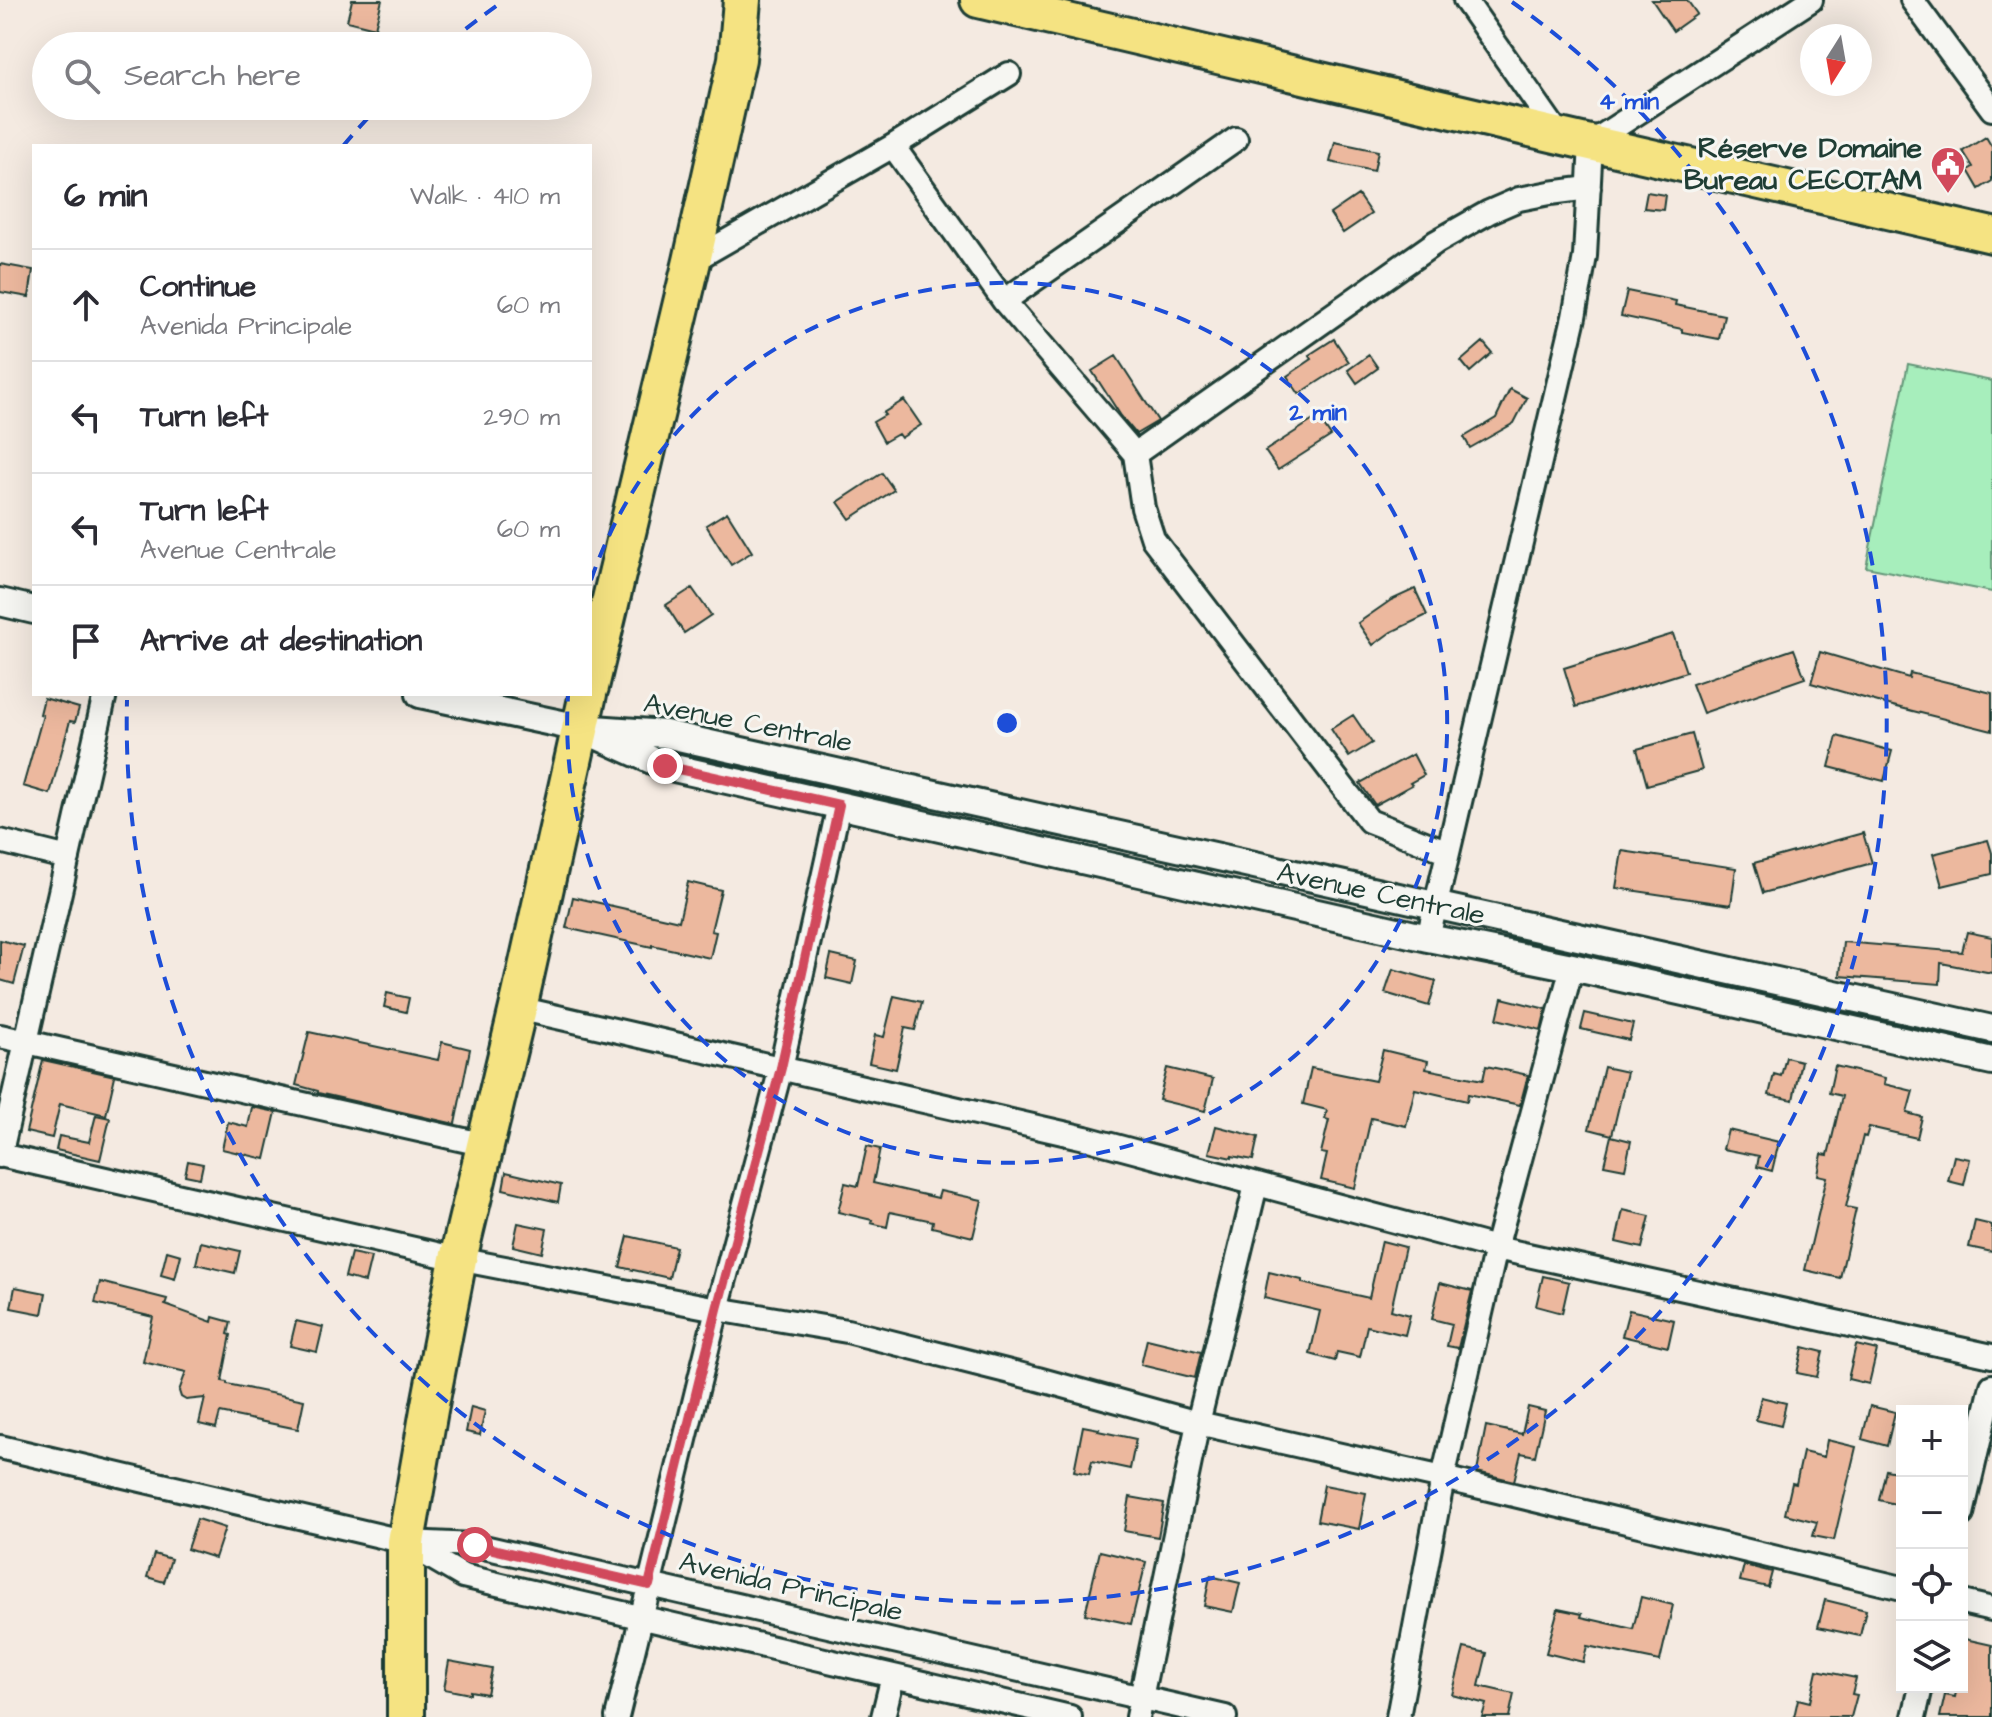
<!DOCTYPE html>
<html lang="en">
<head>
<meta charset="utf-8">
<style>
  :root { --surface:#fff; --page:#f2f2f3; --text:#2b2b33; --muted:#7c7c81; --line:#e1e1e2 }
  body { margin:0; font-family:"Architects Daughter",sans-serif; background:var(--page); color:var(--text) }
  .controls { position:absolute; right:24px; bottom:24px; display:grid; overflow:hidden; border-radius:0px; box-shadow:0 8px 32px #0002 }
  .controls button { width:72px; height:72px; display:grid; place-items:center; padding:0; border:0; border-bottom:2px solid var(--line); background:var(--surface); color:var(--text); font:40px sans-serif }
  .compass { position:absolute; left:1800px; top:24px; width:72px; height:72px; border-radius:50%; background:var(--surface); box-shadow:0 8px 32px #0002; rotate:191deg }
  .stop { position:absolute; width:24px; height:24px; margin:-18px; border:6px solid #d1495b; border-radius:50%; background:#fff }
  .stop.end { background:#d1495b; border-color:#fff; box-shadow:0 2px 8px #0008 }
  .list { margin:0; padding:0; list-style:none }
  h2 { display:flex; justify-content:space-between; align-items:center; height:104px; margin:0; padding:0 32px; font-size:34px }
  h2 small { font-size:26px; font-weight:400; color:var(--muted) }
  .list li { display:grid; grid-template-columns:52px 1fr auto; gap:24px; align-items:center; box-sizing:border-box; height:112px; padding:0 32px; border-top:2px solid var(--line) }
  .list b { display:block; font-size:30px; white-space:nowrap }
  .list p { margin:0; font-size:26px; white-space:nowrap; color:var(--muted) }
  .list em { font-size:26px; font-style:normal; color:var(--muted) }
  .icon { flex:none; width:44px; height:44px; fill:none; stroke:currentColor; stroke-width:2; stroke-linecap:round; stroke-linejoin:round }
  .map { position:relative; flex:none; width:1992px; height:1717px; overflow:hidden }
  .search { position:absolute; background:var(--surface); box-shadow:0 8px 32px #0002; left:32px; top:32px; width:560px; height:88px; display:flex; align-items:center; gap:20px; box-sizing:border-box; padding:0 28px; border-radius:44px; color:var(--muted); font-size:30px }
  .panel { position:absolute; background:var(--surface); box-shadow:0 8px 32px #0002; left:32px; top:144px; width:560px; height:552px; border-radius:0px }
  .map>svg:first-child { display:block }
  .green { fill:#a7eebc; stroke:#639678; stroke-width:2 }
  .building { fill:#ecb89e; stroke:#1f3d34; stroke-width:2 }
  .lines { fill:none; stroke-linecap:round; stroke-linejoin:round }
  .minor-casing { stroke:#1f3d34; stroke-width:28 }
  .tertiary-casing { stroke:#1f3d34; stroke-width:32 }
  .primary-casing { stroke:#1f3d34; stroke-width:40 }
  .trunk-casing { stroke:#1f3d34; stroke-width:42 }
  .minor { stroke:#f6f6f2; stroke-width:22 }
  .tertiary { stroke:#f6f6f2; stroke-width:26 }
  .primary { stroke:#f5e382; stroke-width:34 }
  .trunk { stroke:#f5e382; stroke-width:36 }
  .route { stroke:#d1495b; stroke-width:10 }
  .ring { fill:none; stroke:#1d4ed8; stroke-width:4; stroke-dasharray:14 10 }
  .labels { text-anchor:middle; dominant-baseline:central; stroke-width:6; stroke-linejoin:round; paint-order:stroke }
  .poi-label { font-size:28px; font-weight:bold; fill:#1f3d34; stroke:#f6f6f2; text-anchor:end }
  .street-label { font-size:28px; fill:#1f3d34; stroke:#f6f6f2 }
  .centre { fill:#1d4ed8; stroke:#f6f6f2; stroke-width:4 }
  .ring-label { font-size:24px; text-anchor:middle; font-weight:bold; fill:#1d4ed8; stroke:#f6f6f2; stroke-width:6; stroke-linejoin:round; paint-order:stroke }
</style>
</head>
<body>
<div class="map">
<svg width="1992" height="1717" viewBox="0 0 1992 1717">
  <rect width="100%" height="100%" fill="#f4eae1"/>
  <filter id="ink" filterUnits="userSpaceOnUse"><feTurbulence type="fractalNoise" baseFrequency=".0125" numOctaves="2"/><feDisplacementMap in="SourceGraphic" scale="16" xChannelSelector="R" yChannelSelector="G"/><feConvolveMatrix kernelMatrix="1 2 1 2 8 2 1 2 1" color-interpolation-filters="sRGB"/></filter>
  <g filter="url(#ink)">
    <path class="green" d="M1908,364L1992,381V592L1866,567Z"/>
    <path class="building" d="M352,0H382L375,28L347,21Z
      M1652,0H1687L1697,14L1673,31Z
      M1986,137L1992,147V181L1979,189L1968,170L1973,167L1963,151Z
      M1335,142L1378,151L1374,171L1330,162Z
      M1647,192L1665,195L1663,210L1644,208Z
      M1358,195L1371,214L1343,233L1330,214Z
      M0,264L33,270L29,297L0,292Z
      M1627,291L1676,301L1675,305L1724,315L1719,339L1682,332V329L1621,316Z
      M1334,339L1349,362L1299,394L1287,376L1312,359L1309,355Z
      M1483,342L1492,353L1470,372L1461,361Z
      M1369,355L1378,368L1357,383L1348,370Z
      M1116,356L1158,421L1136,434L1121,416L1092,371Z
      M1510,389L1527,398L1514,423L1470,448L1464,437L1496,418Z
      M904,400L921,425L901,438L898,434L884,442L873,422L885,415L883,413Z
      M1318,417L1331,436L1278,470L1265,451Z
      M882,473L894,490L850,519L838,502Z
      M727,512L752,552L731,565L706,525Z
      M692,588L711,615L684,633L666,605Z
      M1415,589L1427,615L1391,632L1373,645L1358,623L1391,600Z
      M1673,634L1686,672L1576,707L1564,668Z
      M1794,649L1805,678L1703,713L1692,684Z
      M1820,652L1909,678L1910,673L1992,693V731L1889,705L1811,683Z
      M44,698L79,708L75,722L70,721L50,794L23,786L43,715L40,714Z
      M1353,715L1372,743L1349,757L1331,729Z
      M1692,734L1702,770L1647,785L1637,749Z
      M1837,736L1892,751L1884,781L1829,767Z
      M1413,754L1424,775L1410,783L1412,785L1375,805L1360,783Z
      M1863,833L1872,863L1763,893L1754,863Z
      M1988,840L1992,853V874L1942,886L1933,854Z
      M1622,851L1736,868L1731,905L1616,888Z
      M688,882L721,890L711,931L716,932L710,958L652,945V947L566,928L573,897L679,921Z
      M1967,932L1992,937V973L1941,963L1940,984L1840,976L1843,942L1962,952Z
      M0,940L24,946L14,984L0,980Z
      M831,955L857,961L852,984L826,978Z
      M1393,969L1436,981L1429,1006L1385,993Z
      M387,993L409,998L406,1012L384,1007Z
      M894,996L922,1002L915,1030L905,1028L896,1069L869,1063L875,1035L884,1037Z
      M1502,998L1546,1009L1541,1030L1497,1019Z
      M1585,1013L1633,1024L1629,1040L1581,1029Z
      M309,1032L438,1060L442,1042L470,1049L455,1124L318,1093V1091L296,1085Z
      M1383,1050L1428,1061L1426,1069L1483,1080L1486,1066L1528,1075L1520,1105L1468,1094L1467,1101L1415,1089L1406,1126L1371,1118L1355,1188L1321,1180L1327,1154L1321,1153L1329,1120L1325,1119L1327,1110L1303,1104L1311,1068L1375,1081Z
      M1786,1057L1801,1061L1793,1100L1769,1095L1774,1074L1781,1076Z
      M43,1060L115,1076L106,1115L60,1104L52,1138L26,1132Z
      M1835,1066L1885,1078L1884,1084L1913,1091L1907,1113L1922,1117L1917,1138L1869,1127L1866,1137L1863,1136L1846,1207L1856,1209L1840,1278L1805,1270L1827,1177L1818,1175L1822,1154L1828,1155L1842,1096L1829,1093Z
      M1604,1067L1627,1072L1612,1135L1589,1129Z
      M1167,1068L1213,1079L1205,1111L1159,1100Z
      M252,1107L276,1112L265,1159L222,1149L228,1122L248,1127Z
      M96,1115L110,1118L100,1160L56,1150L59,1136L89,1142Z
      M1216,1126L1258,1137L1253,1160L1232,1156V1158L1209,1153Z
      M1728,1130L1779,1142L1772,1171L1757,1167L1759,1156L1723,1149Z
      M1611,1136L1631,1141L1625,1169L1604,1165Z
      M867,1146L880,1149L873,1183L938,1198L940,1191L982,1200L973,1237L932,1227L933,1221L890,1212L887,1227L871,1223L872,1220L838,1212L845,1183L858,1186Z
      M1954,1156L1970,1159L1964,1185L1948,1181Z
      M188,1161L203,1164L200,1178L185,1175Z
      M506,1172L561,1185L558,1202L503,1189Z
      M1623,1210L1650,1216L1642,1248L1616,1242Z
      M1975,1221L1992,1225V1252L1969,1247Z
      M518,1223L547,1229L542,1253L513,1246Z
      M628,1236L676,1247L669,1278L620,1267Z
      M1382,1241L1405,1247L1391,1310L1410,1315L1405,1335L1367,1326L1360,1357L1337,1352L1335,1361L1310,1354L1320,1311L1264,1298L1269,1272L1302,1280V1283L1369,1298Z
      M201,1242L240,1251L235,1273L196,1264Z
      M167,1251L181,1255L175,1279L161,1275Z
      M351,1253L371,1257L365,1282L345,1277Z
      M1543,1276L1569,1282L1562,1313L1536,1306Z
      M100,1282L167,1299L165,1305L212,1322L213,1317L231,1322L228,1334L231,1335L222,1381L227,1382V1384L304,1400L298,1429L220,1413L216,1428L199,1424L205,1398L186,1400L181,1397L179,1391L186,1372L143,1362L153,1317L95,1303Z
      M1440,1283L1472,1291L1458,1348L1447,1346L1452,1324L1432,1319Z
      M15,1287L46,1293L42,1314L11,1308Z
      M1629,1310L1674,1320L1668,1347L1622,1336Z
      M296,1321L323,1327L317,1352L290,1346Z
      M1147,1339L1201,1352L1195,1378L1141,1365Z
      M1856,1345L1877,1350L1869,1384L1848,1379Z
      M1803,1347L1823,1352L1817,1377L1797,1373Z
      M1761,1397L1786,1403L1781,1426L1756,1420Z
      M1870,1406L1895,1412L1887,1446L1862,1439Z
      M471,1407L485,1411L480,1435L466,1432Z
      M1528,1407L1545,1411L1535,1456L1521,1453L1514,1481L1477,1472L1486,1426L1522,1434Z
      M1083,1426L1099,1429L1098,1431L1136,1439L1130,1469L1092,1461L1089,1474L1074,1471Z
      M1827,1440L1856,1447L1834,1540L1813,1536L1817,1522L1785,1514L1792,1483L1796,1484L1803,1452L1824,1457Z
      M1886,1470L1902,1473L1895,1504L1879,1500Z
      M1324,1485L1366,1493L1359,1529L1317,1521Z
      M1130,1497L1164,1503L1158,1537L1124,1531Z
      M197,1519L225,1528L215,1558L187,1549Z
      M1100,1551L1146,1562L1131,1624L1085,1614Z
      M154,1554L171,1559L164,1582L147,1577Z
      M1744,1565L1772,1572L1768,1587L1740,1581Z
      M1210,1576L1240,1583L1233,1612L1204,1606Z
      M1641,1597L1673,1605L1660,1661L1587,1646L1583,1662L1546,1653L1558,1609L1582,1614L1581,1617L1633,1629Z
      M1825,1600L1866,1610L1860,1636L1818,1627Z
      M1965,1639L1992,1645V1717H1940L1945,1695L1955,1697L1957,1687H1962V1653Z
      M1464,1648L1487,1653L1479,1686L1514,1694L1509,1717H1482L1486,1704L1452,1695Z
      M449,1661L492,1669L487,1694L470,1691V1694L444,1689Z
      M1817,1670L1856,1678L1852,1694L1857,1695L1851,1717H1794L1798,1699L1810,1702Z"/>
    <g class="lines">
      <g class="minor-casing">
        <path id="minor" d="M1465,0L1560,136
          M1912,0L1992,109
          M893,146L1004,301L1135,454L1143,508L1153,539L1369,821L1448,852
          M692,261L893,146L1009,74
          M1004,301L1236,139
          M1135,454L1436,242L1489,212L1519,199L1550,193L1589,188
          M0,841L68,858
          M1428,938L1574,317L1585,256L1591,143L1811,0
          M518,1008L1085,1138L1496,1248L1992,1356
          M0,1036L486,1145
          M0,1155L458,1259L717,1309L847,1331L1038,1379L1198,1423L1443,1478L1902,1588
          M0,1156L105,694
          M0,1447L406,1542L475,1545L1225,1717
          M1962,1514L1992,1386
          M410,1545L463,1576L1070,1717
          M1962,1602L1992,1609
          M617,1717L717,1309L781,1068L839,805
          M883,1717L893,1676
          M1137,1717L1198,1423L1256,1185
          M1398,1717L1443,1478L1496,1248L1572,967
          M1914,1717L1921,1687"/>
      </g>
      <g class="tertiary-casing">
        <path id="tertiary" d="M0,602L34,610
          M420,694L580,728L665,734L1992,1029
          M598,736L665,766L1428,938L1572,967L1992,1061"/>
      </g>
      <g class="primary-casing">
        <path id="primary" d="M978,0L1560,136L1992,235"/>
      </g>
      <g class="trunk-casing">
        <path id="trunk" d="M590,687L692,261L737,59L742,0
          M406,1717V1542L429,1410L458,1259L518,1008L588,694"/>
      </g>
      <use href="#minor" class="minor"/>
      <use href="#tertiary" class="tertiary"/>
      <use href="#primary" class="primary"/>
      <use href="#trunk" class="trunk"/>
    </g>
  </g>
  <g class="lines" filter="url(#ink)">
    <path class="route" d="M475,1545L649,1585L717,1309L781,1068L839,805L665,766"/>
  </g>
  <g class="ring">
    <path d="M591 580A440 440 0 1 1 568 696"/>
    <path d="M343 146A880 880 0 0 1 379 106M447 44A880 880 0 0 1 502 2M1512 2A880 880 0 1 1 127 700"/>
  </g>
  <defs>
    <g id="civic-pin" transform="scale(1.8)"><path d="M0 17L-7.5 6A9.5 9.5 0 1 1 7.5 6Z" fill="#d1495b" stroke="#f6f6f2"/><path d="M-.6-6.5H3V-4.5H.6V-3L4-1V1h2V6H-6V1h2V-1L-.6-3ZM-1.2 2.5V6h2.4V2.5Z" fill="#fff"/></g>
  </defs>
  <g fill-rule="evenodd">
    <use href="#civic-pin" x="1948" y="164"/>
  </g>
  <g class="labels">
    <g class="poi-label">
      <text x="1922" y="148">Réserve Domaine<tspan x="1922" dy="32">Bureau CECOTAM</tspan></text>
    </g>
    <g class="street-label">
      <text transform="translate(748 723) rotate(11)">Avenue Centrale</text>
      <text transform="translate(1381 894) rotate(12)">Avenue Centrale</text>
      <text transform="translate(791 1587) rotate(13)">Avenida Principale</text>
    </g>
  </g>
  <circle cx="1007" cy="723" r="12" class="centre"/>
  <g class="ring-label">
    <text x="1629" y="109">4 min</text>
    <text x="1318" y="420">2 min</text>
  </g>
</svg>
<div class="controls">
<button>+</button>
<button>−</button>
<button><svg class="icon" aria-label="locate" viewBox="0 0 24 24"><circle cx="12" cy="12" r="6"/><path d="M12 2v4M12 18v4M2 12h4M18 12h4"/></svg></button>
<button><svg class="icon" aria-label="layers" viewBox="0 0 24 24"><path d="M12 4l9 5-9 5-9-5zM3 14l9 5 9-5"/></svg></button>
</div>
<svg class="compass" viewBox="-18 -18 36 36"><path d="M0-13l5 13h-10z" fill="#e53935"/><path d="M0 13l5-13h-10z" fill="#7c7c81"/></svg>
<div class="stop" style="left:475px;top:1545px"></div>
<div class="stop end" style="left:665px;top:766px"></div>
<div class="search"><svg class="icon" aria-label="search" viewBox="0 0 24 24"><circle cx="10" cy="10" r="6"/><path d="M15 15l6 6"/></svg>Search here</div>
<section class="panel">
<h2>6 min<small>Walk · 410 m</small></h2>
<ul class="list">
<li><svg class="icon" aria-label="ahead" viewBox="0 0 24 24"><path d="M12 20V5M6 11l6-6 6 6"/></svg><div><b>Continue</b><p>Avenida Principale</p></div><em>60 m</em></li>
<li><svg class="icon" aria-label="left" viewBox="0 0 24 24"><path d="M17 20v-9H6M10 6l-5 5 5 5"/></svg><div><b>Turn left</b></div><em>290 m</em></li>
<li><svg class="icon" aria-label="left" viewBox="0 0 24 24"><path d="M17 20v-9H6M10 6l-5 5 5 5"/></svg><div><b>Turn left</b><p>Avenue Centrale</p></div><em>60 m</em></li>
<li><svg class="icon" aria-label="arrive" viewBox="0 0 24 24"><path d="M6 21V4h12l-3 4 3 4H6"/></svg><div><b>Arrive at destination</b></div></li>
</ul>
</section>
</div>
</body>
</html>
